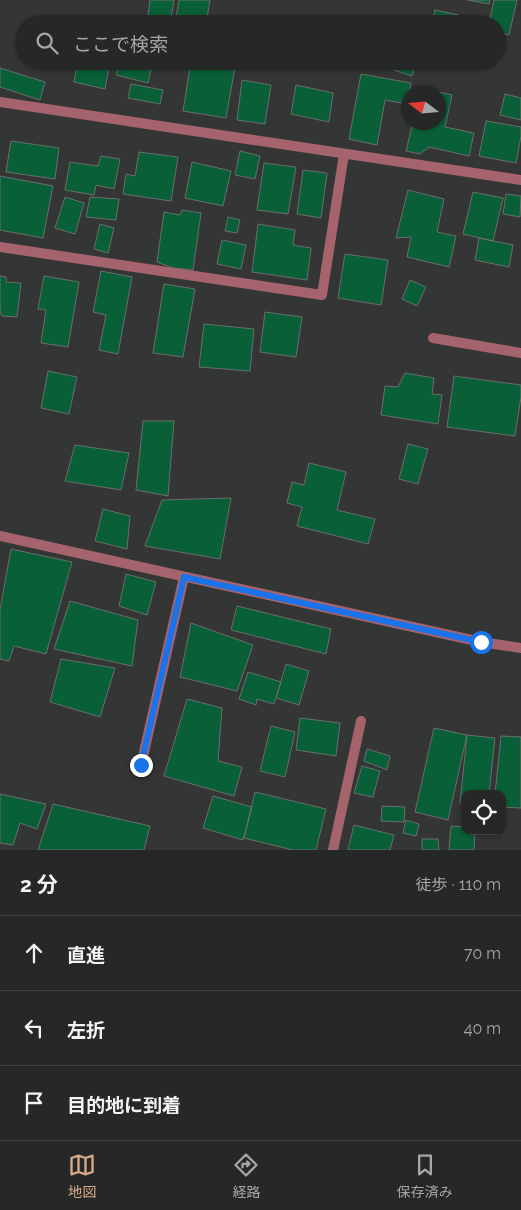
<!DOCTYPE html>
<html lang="ja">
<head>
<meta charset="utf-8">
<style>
  :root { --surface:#262827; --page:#2e302f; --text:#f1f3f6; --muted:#a4a6a7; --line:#424444; --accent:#d6ab8b }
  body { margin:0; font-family:Raleway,"Noto Sans JP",sans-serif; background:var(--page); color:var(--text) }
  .controls { position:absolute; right:15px; bottom:15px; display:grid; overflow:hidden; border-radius:10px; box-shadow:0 1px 4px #0004 }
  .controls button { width:45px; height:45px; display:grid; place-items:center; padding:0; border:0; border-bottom:1px solid var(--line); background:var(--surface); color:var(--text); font:25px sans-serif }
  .compass { position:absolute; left:401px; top:85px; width:45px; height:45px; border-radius:50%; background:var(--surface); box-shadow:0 1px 4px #0004; rotate:286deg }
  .stop { position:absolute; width:15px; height:15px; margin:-11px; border:4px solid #1a73e8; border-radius:50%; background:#fff }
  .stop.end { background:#1a73e8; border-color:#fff; box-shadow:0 1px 5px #0008 }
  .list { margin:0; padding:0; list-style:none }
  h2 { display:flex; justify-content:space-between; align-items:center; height:65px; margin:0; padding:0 20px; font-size:21px }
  h2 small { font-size:16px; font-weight:400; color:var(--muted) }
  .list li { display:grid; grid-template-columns:32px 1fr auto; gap:15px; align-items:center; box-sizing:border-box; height:75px; padding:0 20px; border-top:1px solid var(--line) }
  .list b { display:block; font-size:19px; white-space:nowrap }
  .list em { font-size:16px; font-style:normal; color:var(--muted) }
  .icon { flex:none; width:28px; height:28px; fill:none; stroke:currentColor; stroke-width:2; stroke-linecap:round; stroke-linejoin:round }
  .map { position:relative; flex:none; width:521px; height:850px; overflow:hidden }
  .search { position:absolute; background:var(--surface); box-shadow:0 1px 4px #0004; left:15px; right:15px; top:15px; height:55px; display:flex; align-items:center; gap:12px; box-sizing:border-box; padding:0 18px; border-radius:28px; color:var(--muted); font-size:19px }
  .sheet { height:290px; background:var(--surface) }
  nav { display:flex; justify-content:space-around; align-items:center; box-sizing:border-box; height:70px; border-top:1px solid var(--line); background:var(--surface); font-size:14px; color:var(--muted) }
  nav a { display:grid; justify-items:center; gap:2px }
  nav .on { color:var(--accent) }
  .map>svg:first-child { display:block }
  .building { fill:#095f37; stroke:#6b6e6c }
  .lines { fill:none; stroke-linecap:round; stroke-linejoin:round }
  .street { stroke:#a5646d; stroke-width:10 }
  .route { stroke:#1a73e8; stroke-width:6 }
</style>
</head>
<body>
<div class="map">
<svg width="521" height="850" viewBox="0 0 521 850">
  <rect width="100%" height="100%" fill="#333634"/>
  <path class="building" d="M150,0H174L170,24H147Z
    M179,0H210L206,24H175Z
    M468,0H490L489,4Z
    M494,0H517L509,35L497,32V24H489Z
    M435,10L459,15L458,24H432Z
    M466,17L484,22L483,24H464Z
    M256,20L271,24H255Z
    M78,61H110L105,89L74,82Z
    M120,61H153L148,83L116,75Z
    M191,61H236L226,118L183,111Z
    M397,61H417L412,76L394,70Z
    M0,68L45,82L40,100L0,87Z
    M361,74L411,83L407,104L385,100L377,145L349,139Z
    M242,80L271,85L265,124L237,120Z
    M131,84L163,90L160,104L128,98Z
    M296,85L333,93L329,122L291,114Z
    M421,88L452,95L445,127L474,133L469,156L429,147L420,154L406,151L413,122H438V92H420Z
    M505,94L521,98V120L500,115Z
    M486,121L521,127V136L516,163L479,156Z
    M11,141L59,148L55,179L6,172Z
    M240,151L260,156L255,179L235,175Z
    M139,152L178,157L171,201L123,194L126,174L135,176Z
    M101,156L120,159L114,189L96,185L94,195L65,190L70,162L98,166Z
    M192,162L231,171L223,206L185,198Z
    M264,163L296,167L288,214L257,210Z
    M303,170L327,173L321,218L297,214Z
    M0,176L53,186L43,238L0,230Z
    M408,190L444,199L437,232L456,236L449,267L407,257L411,237L396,238Z
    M473,192L503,198L493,241L463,234Z
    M506,194L521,196L520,217L503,214Z
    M65,197L84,203L75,234L55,228Z
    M90,197L119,199L116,220L86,217Z
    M182,210L201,213L193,270L173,268L157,262L164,212L180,215Z
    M228,217L240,220L237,233L225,231Z
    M100,224L114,228L108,253L94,249Z
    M258,224L295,230L293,245L311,248L307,280L252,272Z
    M479,238L513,245L509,267L475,260Z
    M222,240L246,245L241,269L217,264Z
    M345,254L388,260L381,305L338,298Z
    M101,271L132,277L118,354L99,350L106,315L93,312Z
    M0,276L6,277V282L21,283L17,317L2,316L0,310Z
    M44,276L79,282L68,347L41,343L46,310L38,309Z
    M410,280L426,287L417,306L402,299Z
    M164,284L195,289L183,357L153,353Z
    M265,312L302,317L296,357L260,352Z
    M204,324L254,329L250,371L199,367Z
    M48,371L77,377L69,414L41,408Z
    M405,373L434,378L432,394L442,395L438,424L381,415L385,386L398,387Z
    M454,376L521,385V397L515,436L447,427Z
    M143,421H174L168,496L136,490Z
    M408,444L428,449L418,484L399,479Z
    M75,445L129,453L121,490L65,481Z
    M309,463L346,472L337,510L375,519L368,544L297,526L302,507L287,503L292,482L304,485Z
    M231,498L220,559L145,546L162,500Z
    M103,509L130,516L127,549L95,541Z
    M11,549L72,562L46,654L14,646L9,661L0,659V610Z
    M126,574L156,582L147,615L119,606Z
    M70,601L138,620L132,666L54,649Z
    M237,606L331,629L326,654L231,630Z
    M191,623L253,645L237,691L180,677Z
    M61,659L115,668L100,717L50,702Z
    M286,664L309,671L299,705L276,698Z
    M248,672L281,682L274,704L257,699L256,705L239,699Z
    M187,699L222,708L218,761L242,767L234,796L164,776Z
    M300,718L340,723L336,756L296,750Z
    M271,726L295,732L285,777L260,771Z
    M434,728L467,735L448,820L415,812Z
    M467,735L495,738L489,794H465V803H460Z
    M501,736L521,737V808L502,807V794H495Z
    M367,749L390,756L387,770L364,761Z
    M362,766L380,771L373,797L354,793Z
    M255,792L326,809L316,850H293L244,838Z
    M0,794L46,804L37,829L20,823L13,845L0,843Z
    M213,796L252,807L243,840L203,828Z
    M53,804L150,826L144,850H38Z
    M382,806L405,807L404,822L381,821Z
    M406,820L419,824L416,836L403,833Z
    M354,825L394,835L390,850H348Z
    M451,826L465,827V831H475L474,850H449Z
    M422,839H438L439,850H422Z"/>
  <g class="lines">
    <path class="street" d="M0,102L521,180
      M0,247L322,295L344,154
      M433,338L521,353
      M0,536L481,642L521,648
      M141,765L184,577
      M333,850L361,721"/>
  </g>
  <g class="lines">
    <path class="route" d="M141,765L184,577L481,642"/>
  </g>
</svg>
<div class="controls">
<button><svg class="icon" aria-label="locate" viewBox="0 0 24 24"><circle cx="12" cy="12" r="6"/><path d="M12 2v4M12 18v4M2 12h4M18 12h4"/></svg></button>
</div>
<svg class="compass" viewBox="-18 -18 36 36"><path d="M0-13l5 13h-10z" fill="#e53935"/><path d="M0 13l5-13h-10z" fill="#a4a6a7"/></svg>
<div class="stop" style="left:481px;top:642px"></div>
<div class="stop end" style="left:141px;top:765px"></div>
<div class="search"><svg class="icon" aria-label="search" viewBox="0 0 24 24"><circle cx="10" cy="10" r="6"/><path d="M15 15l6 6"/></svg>ここで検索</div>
</div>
<section class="sheet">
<h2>2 分<small>徒歩 · 110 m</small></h2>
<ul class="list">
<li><svg class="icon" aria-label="ahead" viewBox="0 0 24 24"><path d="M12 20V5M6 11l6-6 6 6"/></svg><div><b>直進</b></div><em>70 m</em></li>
<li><svg class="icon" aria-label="left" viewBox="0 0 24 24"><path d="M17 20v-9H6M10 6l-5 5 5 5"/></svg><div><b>左折</b></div><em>40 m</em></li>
<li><svg class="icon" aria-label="arrive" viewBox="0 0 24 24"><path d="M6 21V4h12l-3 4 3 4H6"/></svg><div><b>目的地に到着</b></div></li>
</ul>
</section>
<nav>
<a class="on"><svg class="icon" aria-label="map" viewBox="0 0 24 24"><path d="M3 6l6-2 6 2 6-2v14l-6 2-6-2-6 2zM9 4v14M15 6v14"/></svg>地図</a>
<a><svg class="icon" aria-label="directions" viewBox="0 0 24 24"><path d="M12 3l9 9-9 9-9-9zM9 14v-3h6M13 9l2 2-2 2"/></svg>経路</a>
<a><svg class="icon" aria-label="saved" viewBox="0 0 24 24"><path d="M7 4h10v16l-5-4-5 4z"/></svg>保存済み</a>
</nav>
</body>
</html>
